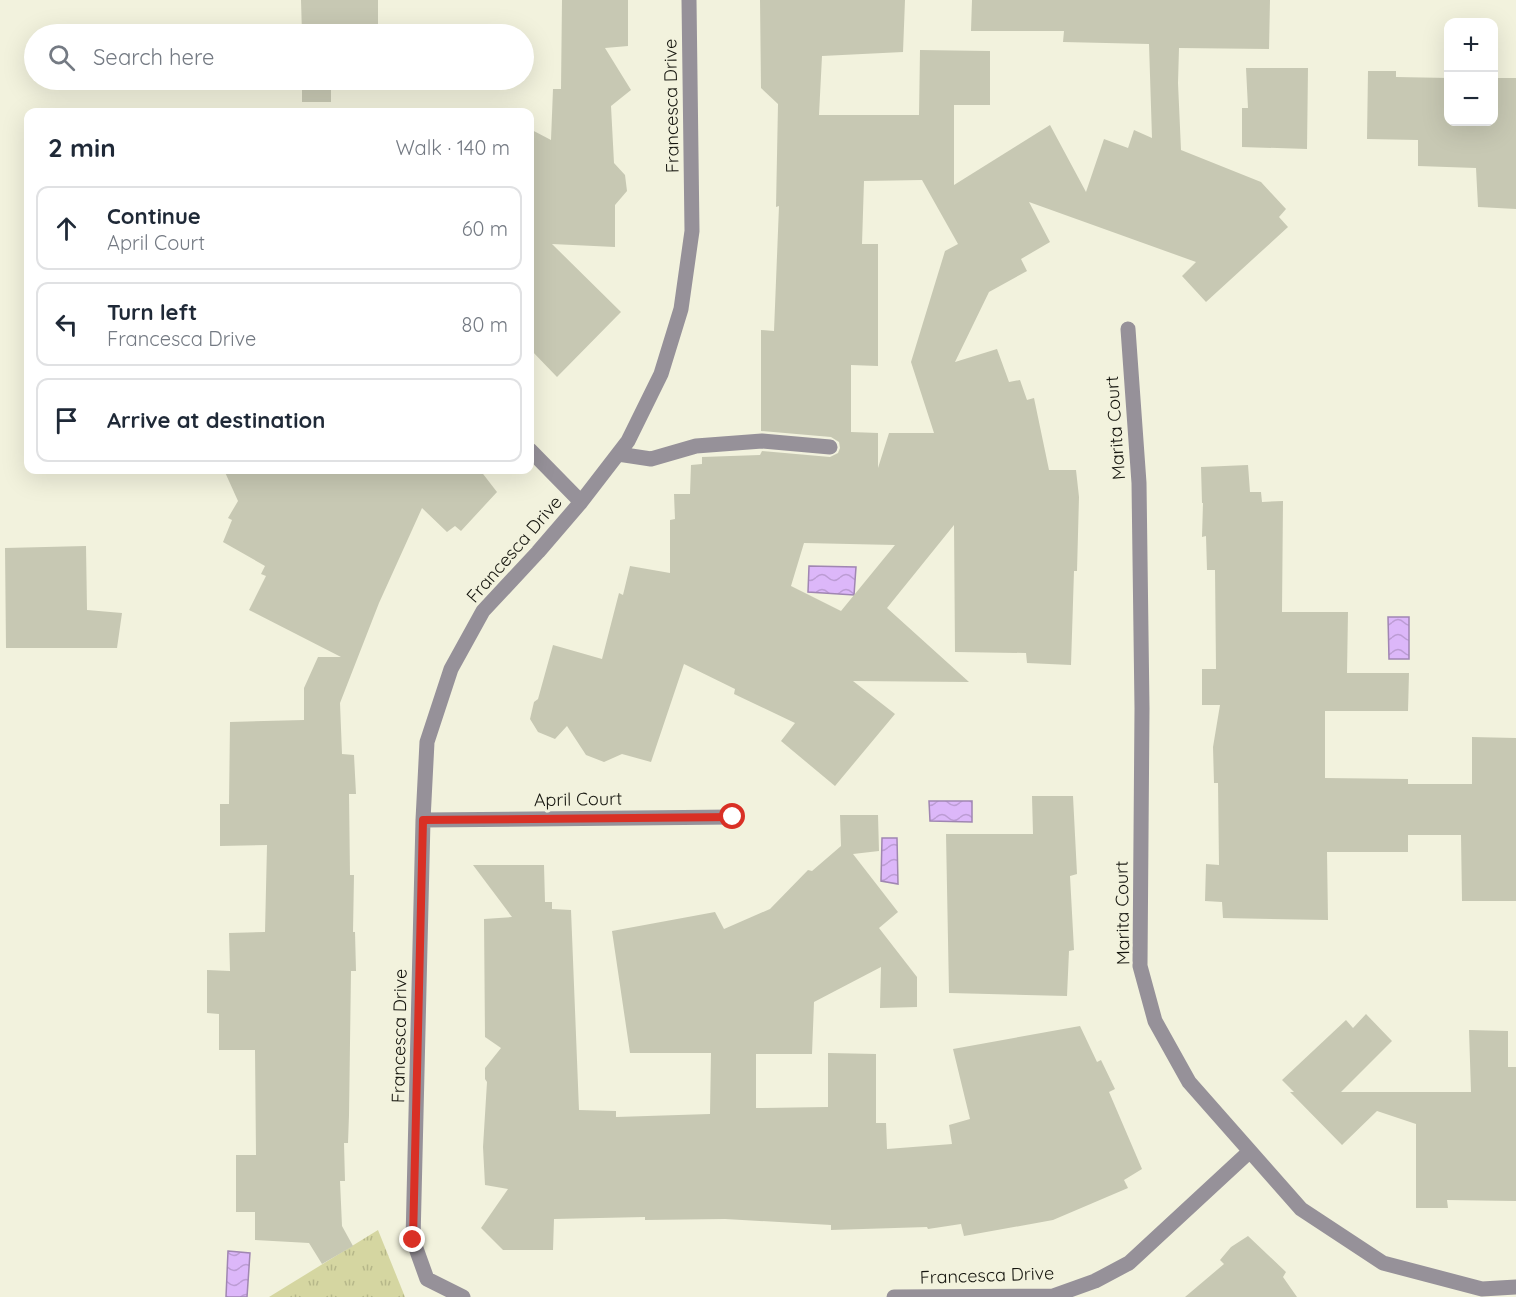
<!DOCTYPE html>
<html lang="en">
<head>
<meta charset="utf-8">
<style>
  :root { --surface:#fff; --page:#f6f6f7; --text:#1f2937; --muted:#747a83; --line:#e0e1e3 }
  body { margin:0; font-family:Quicksand,sans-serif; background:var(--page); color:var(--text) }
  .controls { position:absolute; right:18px; top:18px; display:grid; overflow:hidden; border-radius:12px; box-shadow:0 6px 24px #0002 }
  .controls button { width:54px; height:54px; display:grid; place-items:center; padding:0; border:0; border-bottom:2px solid var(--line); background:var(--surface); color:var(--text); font:30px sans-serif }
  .stop { position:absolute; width:18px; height:18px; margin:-14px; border:4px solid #d93025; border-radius:50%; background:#fff }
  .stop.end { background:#d93025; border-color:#fff; box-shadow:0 2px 6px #0008 }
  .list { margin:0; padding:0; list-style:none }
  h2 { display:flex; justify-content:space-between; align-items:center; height:78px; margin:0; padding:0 24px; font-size:26px }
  h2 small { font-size:20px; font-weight:400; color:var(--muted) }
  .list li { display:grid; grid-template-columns:39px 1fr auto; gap:18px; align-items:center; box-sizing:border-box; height:84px; margin:0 12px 12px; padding:0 12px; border:2px solid var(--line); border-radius:12px }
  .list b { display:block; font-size:22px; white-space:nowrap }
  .list p { margin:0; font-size:20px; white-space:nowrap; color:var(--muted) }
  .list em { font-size:20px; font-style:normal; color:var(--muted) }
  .icon { flex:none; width:33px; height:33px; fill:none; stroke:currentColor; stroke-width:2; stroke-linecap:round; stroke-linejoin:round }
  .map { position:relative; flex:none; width:1516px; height:1297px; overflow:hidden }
  .search { position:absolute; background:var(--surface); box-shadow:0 6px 24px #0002; left:24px; top:24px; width:510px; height:66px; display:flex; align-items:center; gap:15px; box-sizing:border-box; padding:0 21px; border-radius:33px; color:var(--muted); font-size:22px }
  .panel { position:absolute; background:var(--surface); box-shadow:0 6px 24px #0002; left:24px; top:108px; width:510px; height:366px; border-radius:12px }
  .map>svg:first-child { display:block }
  .park { fill:url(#park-tufts) }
  .water { fill:url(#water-waves); stroke:#a086b2; stroke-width:1.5 }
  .building { fill:#c7c8b3; fill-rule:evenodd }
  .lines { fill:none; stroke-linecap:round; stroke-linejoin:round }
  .minor { stroke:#969199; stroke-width:15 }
  .route { stroke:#d93025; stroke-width:8 }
  .labels { text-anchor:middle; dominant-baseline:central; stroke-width:6; stroke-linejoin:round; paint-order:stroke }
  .street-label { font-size:18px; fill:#15150e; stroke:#f2f2dd }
</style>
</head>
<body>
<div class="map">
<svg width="1516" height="1297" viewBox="0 0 1516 1297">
  <defs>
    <pattern id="park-tufts" width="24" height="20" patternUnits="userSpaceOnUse" patternTransform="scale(1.5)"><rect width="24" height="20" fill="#d5d6a1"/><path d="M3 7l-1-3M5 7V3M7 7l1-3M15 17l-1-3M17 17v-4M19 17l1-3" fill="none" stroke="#b6b789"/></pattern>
    <pattern id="water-waves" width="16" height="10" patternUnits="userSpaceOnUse" patternTransform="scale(1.5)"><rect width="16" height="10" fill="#dcb7f9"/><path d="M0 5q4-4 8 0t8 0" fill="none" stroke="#bc9cd4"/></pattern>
  </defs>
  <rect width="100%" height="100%" fill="#f2f2dd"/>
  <path class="park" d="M378,1230L405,1297H269Z"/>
  <path class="water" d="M809,566L856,567L854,595L808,592Z
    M1388,617H1409V659H1389Z
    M929,801H972V822L930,821Z
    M882,838H897L898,884L881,881Z
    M228,1251L250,1253L247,1297H226Z"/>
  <path class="building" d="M301,0H378V34H302Z
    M562,0H628V46L605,48L631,90L611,106L614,163L625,175L627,191L615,205V247L552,244L621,312L557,377L530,349V129L551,140L553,89H561Z
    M760,0H905L903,52L822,56L819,115H919L920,50L990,51V105H954V185L1050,125L1086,192L1104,139L1128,148L1134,130L1152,138L1149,44L1063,42L1064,31H971L972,0H1270L1269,49L1179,48L1178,83L1181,150L1261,182L1286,209L1279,217L1288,227L1206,302L1182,276L1196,262L1029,202L1050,242L1021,259L1027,271L989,292L955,362L997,349L1009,382L1020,380L1027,400L1034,398L1049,470H1076L1079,497L1077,571H1074L1071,665L1027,663L1026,653L955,652L954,525L887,608L969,682L853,681L895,714L835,786L781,741L795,723L734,694L735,689L684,664L651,762L622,754L604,762L586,755L567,726L555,739L538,732L530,719L534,702L538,699L553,645L602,659L619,593L623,595L630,566L670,573V520L675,519L674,494H690L691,465L702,464V457L760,455L762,451L830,457L838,453L840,448L839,442L831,437L761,431V330L774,331L779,206L776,207L778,104L761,88ZM922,180L958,244L945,251L911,362L934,433H889L878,468V433L851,432V365L878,366V244H862L864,181ZM804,543L895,545L841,611L791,586Z
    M1246,68H1308L1307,149L1242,147V108H1248Z
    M1368,71H1396V77L1449,78V122H1494V78H1516V209L1478,207L1476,168L1418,166V140L1367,139Z
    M302,80H331V102H302Z
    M1248,465L1250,492H1261L1262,502L1283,501L1282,612H1348L1347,673H1409L1408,711H1325V778L1408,779V784H1472V737L1516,738V901H1462L1461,835H1408V852H1327L1328,920L1223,918L1222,902L1205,901L1206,864L1219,865L1218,783H1214L1213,747L1220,705H1202V669H1216L1215,570H1207L1206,536L1202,537L1203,503H1202L1201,467Z
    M224,470H480L497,492L461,531L455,526L447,532L422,508L379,603L340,703L342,754L354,755L356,794H349L350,875H354L353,932H355L356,971H351L349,1115L348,1143H344L345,1181H340L342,1226L353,1246L322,1264L309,1243L255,1240V1212H236V1155H256L255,1050H219V1014L207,1013V970L230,971L229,933L265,932L267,845L220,846V804H229L230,722L304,720V688L318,657H341L249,610L266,576L261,574L265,566L223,542L232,520L228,518L238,501Z
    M86,546L87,610L122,613L117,648H6L5,548Z
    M1032,796H1073L1077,874L1070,876L1074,950L1069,951L1067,996L949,993L946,834H1033Z
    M840,815H878L879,851L853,854L898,912L879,928L917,977V1007L880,1008L881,967L814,1002L812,1054H756V1108L828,1107V1053L876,1054V1123H886L887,1149L952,1144L949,1125L970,1119L953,1049L1080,1026L1097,1062L1101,1060L1115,1089L1109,1092L1142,1169L1124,1180L1128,1188L1053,1220L964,1236L961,1224L928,1229L927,1227L831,1230V1225L725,1219L645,1220V1217L554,1219L553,1250H503L481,1228L508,1189L485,1185L483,1147L487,1082L485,1079V1068L501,1048L485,1037L484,919L512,917L473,865H544L545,902H552V909L571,910L579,1110L616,1111V1117L710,1114L711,1053H630L612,931L715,912L724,929L770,909L808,870L812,871L841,846Z
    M1366,1014L1392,1041L1341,1092H1471L1469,1030L1508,1031V1067H1516V1201L1447,1200L1448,1208H1416V1124L1377,1111L1342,1145L1290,1092H1294L1282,1080L1346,1020L1353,1028Z
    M1248,1236L1286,1272L1283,1277L1297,1297H1185L1224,1264L1220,1260L1231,1247Z"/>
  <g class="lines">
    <path class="minor" d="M1128,329L1139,483L1142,708L1140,966L1155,1021L1189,1082L1301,1209L1383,1263L1482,1289L1516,1287
      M530,450L581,502
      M618,454L651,459L696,446L762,441L830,447
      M423,820L733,817
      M463,1297L427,1279L413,1240L423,820L427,742L451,669L483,611L538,552L581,502L628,441L661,374L681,309L692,231L689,0
      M894,1297L1053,1296L1095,1281L1129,1263L1249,1152"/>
  </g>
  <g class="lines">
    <path class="route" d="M413,1240L423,820L733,817"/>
  </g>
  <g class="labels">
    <g class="street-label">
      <text transform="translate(671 106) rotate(-91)">Francesca Drive</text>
      <text transform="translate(1115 428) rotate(-94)">Marita Court</text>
      <text transform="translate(514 549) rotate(-49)">Francesca Drive</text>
      <text transform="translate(578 799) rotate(-1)">April Court</text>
      <text transform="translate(1122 913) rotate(-91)">Marita Court</text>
      <text transform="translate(399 1036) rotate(-89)">Francesca Drive</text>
      <text transform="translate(987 1275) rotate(-2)">Francesca Drive</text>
    </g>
  </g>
</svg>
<div class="controls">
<button>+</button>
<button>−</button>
</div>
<div class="stop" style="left:733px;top:817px"></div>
<div class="stop end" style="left:413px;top:1240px"></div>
<div class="search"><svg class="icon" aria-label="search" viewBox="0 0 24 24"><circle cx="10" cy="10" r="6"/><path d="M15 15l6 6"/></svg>Search here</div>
<section class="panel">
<h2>2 min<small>Walk · 140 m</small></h2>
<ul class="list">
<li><svg class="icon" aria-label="ahead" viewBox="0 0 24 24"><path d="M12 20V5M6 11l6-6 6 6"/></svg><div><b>Continue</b><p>April Court</p></div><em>60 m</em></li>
<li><svg class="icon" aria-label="left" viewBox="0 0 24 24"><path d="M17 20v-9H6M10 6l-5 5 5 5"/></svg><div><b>Turn left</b><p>Francesca Drive</p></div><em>80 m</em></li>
<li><svg class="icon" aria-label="arrive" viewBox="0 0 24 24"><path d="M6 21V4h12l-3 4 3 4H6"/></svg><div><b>Arrive at destination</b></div></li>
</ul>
</section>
</div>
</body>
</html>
